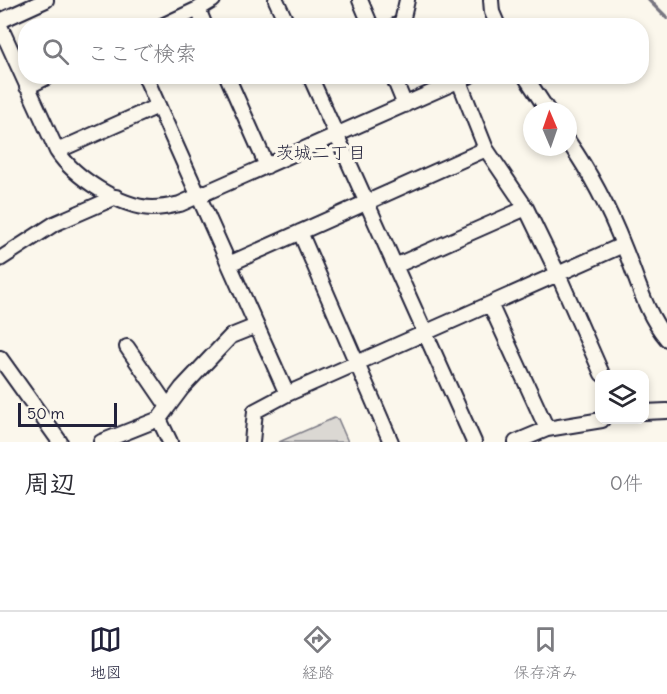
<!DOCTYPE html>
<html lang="ja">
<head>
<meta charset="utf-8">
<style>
  :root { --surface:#fff; --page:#f2f2f3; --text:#2b2b33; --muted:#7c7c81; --line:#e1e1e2; --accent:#22223b }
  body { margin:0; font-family:Delius,"Klee One",sans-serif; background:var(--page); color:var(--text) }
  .controls { position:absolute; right:18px; bottom:18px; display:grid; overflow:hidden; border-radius:12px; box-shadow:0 3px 9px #0003 }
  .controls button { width:54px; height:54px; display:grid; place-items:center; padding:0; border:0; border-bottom:2px solid var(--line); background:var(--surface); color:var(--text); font:30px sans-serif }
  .compass { position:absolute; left:523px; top:102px; width:54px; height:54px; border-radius:50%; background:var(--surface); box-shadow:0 3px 9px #0003; rotate:358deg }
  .scale { position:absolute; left:18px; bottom:15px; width:99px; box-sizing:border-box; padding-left:6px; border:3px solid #22223b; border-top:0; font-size:16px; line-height:21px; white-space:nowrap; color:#22223b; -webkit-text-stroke:4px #fbf7ec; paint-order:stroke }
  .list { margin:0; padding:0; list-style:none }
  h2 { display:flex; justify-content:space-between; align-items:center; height:78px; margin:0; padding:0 24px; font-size:26px }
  h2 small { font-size:20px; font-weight:400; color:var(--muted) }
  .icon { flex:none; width:33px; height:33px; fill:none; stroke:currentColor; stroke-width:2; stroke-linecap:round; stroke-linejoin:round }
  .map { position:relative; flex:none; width:667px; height:442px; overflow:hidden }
  .search { position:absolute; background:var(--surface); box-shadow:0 3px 9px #0003; left:18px; right:18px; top:18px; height:66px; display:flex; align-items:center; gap:15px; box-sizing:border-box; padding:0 21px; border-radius:24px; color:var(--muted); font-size:22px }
  .sheet { height:168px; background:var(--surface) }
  nav { display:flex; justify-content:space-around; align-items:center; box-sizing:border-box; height:84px; border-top:2px solid var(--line); background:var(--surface); font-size:16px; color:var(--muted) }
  nav a { display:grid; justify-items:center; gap:3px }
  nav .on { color:var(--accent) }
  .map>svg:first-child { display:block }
  .green { fill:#dbd8d3; stroke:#7e7d87; stroke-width:1.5 }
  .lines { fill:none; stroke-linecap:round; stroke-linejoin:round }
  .stream { stroke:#787681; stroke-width:4 }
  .minor-casing { stroke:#22223b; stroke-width:18 }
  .minor { stroke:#fbf7ec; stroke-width:14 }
  .labels { text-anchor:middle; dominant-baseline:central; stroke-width:6; stroke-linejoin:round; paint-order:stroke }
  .neighbourhood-label { font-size:18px; fill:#22223b; stroke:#fbf7ec }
</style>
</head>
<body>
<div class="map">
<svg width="667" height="442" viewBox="0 0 667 442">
  <rect width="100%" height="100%" fill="#fbf7ec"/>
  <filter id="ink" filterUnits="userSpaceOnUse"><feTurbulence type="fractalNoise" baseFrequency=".0167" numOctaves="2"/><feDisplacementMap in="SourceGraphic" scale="12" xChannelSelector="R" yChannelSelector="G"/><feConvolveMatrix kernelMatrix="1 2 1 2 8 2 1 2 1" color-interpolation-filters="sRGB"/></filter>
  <g filter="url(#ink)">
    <path class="green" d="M334,418L338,419L348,442H279Z"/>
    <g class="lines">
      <path class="stream" d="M649,0L667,18"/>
      <g class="minor-casing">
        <path id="minor" d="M276,0L288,26
          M360,0L371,26
          M491,0L492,12L498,26
          M198,9L205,26
          M0,21L46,0
          M0,26L57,151C74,177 120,207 152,208C162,208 171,206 180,204L469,76
          M162,26L198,9L213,0
          M395,26L402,22L407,0
          M145,76L287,394
          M227,76L267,166
          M310,76L474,442
          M393,76L405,105
          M525,76L548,111
          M459,81L486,149L526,208L558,274L602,374
          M27,87L49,76
          M568,141C591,174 609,209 624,247C637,278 645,313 667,339
          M57,151L158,106
          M300,232L391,442
          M0,259L54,224L116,197
          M229,264L486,149
          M395,266L526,208
          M490,304L547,429
          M127,347L168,407
          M0,358L60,442
          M644,412L667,411
          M159,419L170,442
          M101,442L159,419L182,388L231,336L256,326
          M252,442L255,411L287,394L623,245
          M516,442L547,429L602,420"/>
      </g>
      <use href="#minor" class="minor"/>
    </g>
  </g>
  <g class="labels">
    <g class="neighbourhood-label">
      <text x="321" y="152">茨城二丁目</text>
    </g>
  </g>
</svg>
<div class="controls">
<button><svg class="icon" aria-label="layers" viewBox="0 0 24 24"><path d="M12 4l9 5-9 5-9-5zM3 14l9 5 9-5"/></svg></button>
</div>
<svg class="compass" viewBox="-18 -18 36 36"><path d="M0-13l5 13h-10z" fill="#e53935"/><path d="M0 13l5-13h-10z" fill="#7c7c81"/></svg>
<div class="scale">50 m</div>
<div class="search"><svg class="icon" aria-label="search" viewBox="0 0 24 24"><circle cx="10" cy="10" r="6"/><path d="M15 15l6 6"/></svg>ここで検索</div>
</div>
<section class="sheet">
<h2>周辺<small>0件</small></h2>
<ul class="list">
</ul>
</section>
<nav>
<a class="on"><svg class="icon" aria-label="map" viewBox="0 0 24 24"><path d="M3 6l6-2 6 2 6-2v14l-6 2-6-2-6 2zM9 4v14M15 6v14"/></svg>地図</a>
<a><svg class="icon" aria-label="directions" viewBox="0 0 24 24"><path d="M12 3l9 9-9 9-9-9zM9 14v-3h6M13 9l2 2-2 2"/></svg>経路</a>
<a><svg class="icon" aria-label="saved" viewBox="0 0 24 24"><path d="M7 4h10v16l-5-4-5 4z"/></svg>保存済み</a>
</nav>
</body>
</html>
